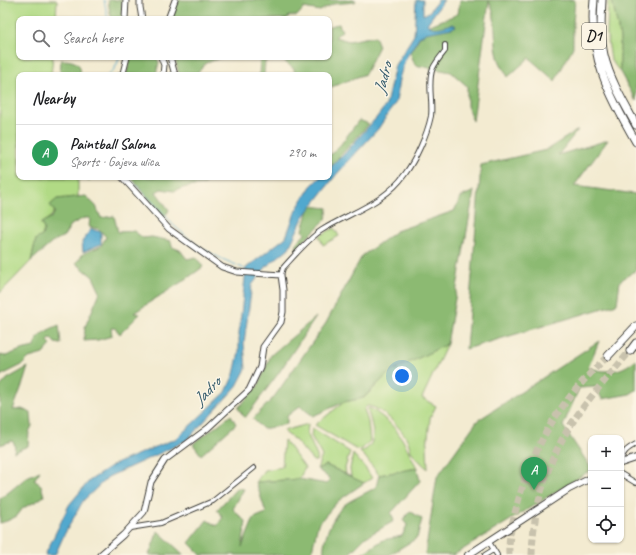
<!DOCTYPE html>
<html lang="en">
<head>
<meta charset="utf-8">
<style>
  :root { --surface:#fff; --page:#f6f6f6; --text:#202124; --muted:#757577; --line:#e0e0e0; --accent:#1f6fb2 }
  body { margin:0; font-family:Caveat,sans-serif; background:var(--page); color:var(--text) }
  .controls { position:absolute; right:12px; bottom:12px; display:grid; overflow:hidden; border-radius:8px; box-shadow:0 1px 3px #0004 }
  .controls button { width:36px; height:36px; display:grid; place-items:center; padding:0; border:0; border-bottom:1px solid var(--line); background:var(--surface); color:var(--text); font:20px sans-serif }
  .you { position:absolute; left:402px; top:376px; width:14px; height:14px; margin:-10px; border:3px solid #fff; border-radius:50%; background:#1a73e8; box-shadow:0 0 0 6px #1a73e833 }
  .badge { display:grid; place-items:center; width:26px; height:26px; border-radius:50%; background:var(--accent); color:#fff; font-size:13px; font-weight:700 }
  .pin { position:absolute; translate:-50% -33px; filter:drop-shadow(0 1px 2px #0008) }
  .pin::after { content:''; position:absolute; top:21px; width:14px; height:12px; background:inherit; clip-path:polygon(0 0,100% 0,50% 100%) }
  .list { margin:0; padding:0; list-style:none }
  h2 { display:flex; justify-content:space-between; align-items:center; height:52px; margin:0; padding:0 16px; font-size:17px }
  h2 small { font-size:13px; font-weight:400; color:var(--muted) }
  .list li { display:grid; grid-template-columns:26px 1fr auto; gap:12px; align-items:center; box-sizing:border-box; height:56px; padding:0 16px; border-top:1px solid var(--line) }
  .list b { display:block; font-size:15px; white-space:nowrap }
  .list p { margin:0; font-size:13px; white-space:nowrap; color:var(--muted) }
  .list em { font-size:13px; font-style:normal; color:var(--muted) }
  .icon { flex:none; width:22px; height:22px; fill:none; stroke:currentColor; stroke-width:2; stroke-linecap:round; stroke-linejoin:round }
  .map { position:relative; flex:none; width:636px; height:555px; overflow:hidden }
  .search { position:absolute; background:var(--surface); box-shadow:0 1px 3px #0004; left:16px; top:16px; width:316px; height:44px; display:flex; align-items:center; gap:10px; box-sizing:border-box; padding:0 14px; border-radius:8px; color:var(--muted); font-size:15px }
  .panel { position:absolute; background:var(--surface); box-shadow:0 1px 3px #0004; left:16px; top:72px; width:316px; height:108px; border-radius:8px }
  .map>svg:first-child { display:block }
  .green { fill:#b1da85; stroke:#667b50 }
  .forest { fill:#8cba72; stroke:#546b47 }
  .water { fill:#51a8ce; stroke:#366275 }
  .lines { fill:none; stroke-linecap:round; stroke-linejoin:round }
  .stream { stroke:#51a8ce; stroke-width:1 }
  .trunk-tunnel { stroke:#c8c2ad; stroke-width:7; stroke-dasharray:7 3.5; stroke-linecap:butt }
  .minor-casing { stroke:#3c3b37; stroke-width:6 }
  .tertiary-casing { stroke:#3c3b37; stroke-width:7 }
  .secondary-casing { stroke:#3c3b37; stroke-width:8 }
  .trunk-casing { stroke:#3c3b37; stroke-width:9 }
  .minor { stroke:#fff; stroke-width:4 }
  .tertiary { stroke:#fff; stroke-width:5 }
  .secondary { stroke:#fff; stroke-width:6 }
  .trunk { stroke:#fff; stroke-width:7 }
  .labels { text-anchor:middle; dominant-baseline:central; stroke-width:3; stroke-linejoin:round; paint-order:stroke }
  .shield { fill:#fcf5e5; stroke:#5f5d58; stroke-width:1 }
  .shield-label { font-size:15px; font-weight:bold; fill:#1c1c1c }
  .water-label { font-size:17px; font-style:italic; fill:#345b6c; stroke:#fcf5e5 }
</style>
</head>
<body>
<div class="map">
<svg width="636" height="555" viewBox="0 0 636 555">
  <rect width="100%" height="100%" fill="#fcf5e5"/>
  <filter id="ink" filterUnits="userSpaceOnUse"><feTurbulence type="fractalNoise" baseFrequency=".025" numOctaves="2"/><feDisplacementMap in="SourceGraphic" scale="8" xChannelSelector="R" yChannelSelector="G"/><feConvolveMatrix kernelMatrix="1 2 1 2 8 2 1 2 1" color-interpolation-filters="sRGB"/></filter>
  <filter id="wash" filterUnits="userSpaceOnUse"><feTurbulence type="fractalNoise" baseFrequency=".012" numOctaves="4" result="noise"/><feDisplacementMap in="SourceGraphic" scale="16" xChannelSelector="R" yChannelSelector="G"/><feGaussianBlur stdDeviation="0.9" result="paint"/><feColorMatrix in="noise" values="0 0 0 0 0 0 0 0 0 0 0 0 0 0 0 0 0 1.4 0 .05"/><feComposite in="paint" operator="in"/></filter>
  <g filter="url(#wash)">
    <rect width="100%" height="100%" fill="#f3ebd1"/>
    <path class="green" d="M0,0H57L56,19H19V57H53L51,75H19V177H90V180L78,179V197L57,199C55,213 54,216 41,223L44,229L42,237L36,239L31,261L0,293Z
      M609,0H612L620,38V72L611,60L607,34L608,2Z
      M334,228L339,236L323,245L319,236Z
      M447,344L422,398L436,406L430,418L427,447L428,469C422,464 416,458 411,451C409,447 409,442 407,439C401,428 380,406 367,406L364,409L368,422L370,441L362,449L357,450L315,425L344,402L364,398L390,372Z
      M370,408C399,427 402,438 417,468L379,475L366,458L360,452C380,446 372,424 367,409Z
      M308,424L307,433L317,456L316,461H313L295,440L283,431Z
      M312,428L350,452L345,468L346,474L326,465L317,469L322,456L311,436Z
      M284,440L305,468L299,479L256,482L264,470L282,467Z
      M353,454L366,469L372,478L364,483L351,477L350,469Z"/>
    <path class="forest" d="M108,0H122V19H112L110,13Z
      M179,0H356L355,2L333,4L320,11L304,8L297,16H289L287,19H171L172,12Z
      M460,0H575L573,23V47L555,81L529,58L508,77C505,71 500,64 498,57C493,39 498,18 489,1L473,121L467,106V86L451,72L415,65L410,52L427,26L458,14Z
      M612,0H636L634,69L636,78V101L620,72V38Z
      M339,24L342,31L335,37L349,41L375,36L379,46L365,74L329,88V75H295L294,69L284,61L275,57L265,62L264,75H259L260,60L262,57H329V26Z
      M131,57H156L159,62L156,75H126Z
      M175,57H224L206,63L196,75H179Z
      M61,60C72,60 83,62 80,75H60Z
      M359,120L369,124L329,168V154L330,155L341,144Z
      M578,130L558,155L608,140L574,186L636,194V270L620,281L617,304L466,349L481,165L546,150Z
      M131,177H207L204,185L186,187L174,191L161,189L156,192L169,210L164,218Z
      M474,191L447,344L390,372L363,398L344,402L313,416L300,406L287,416V424L263,429L253,419L274,397L326,323L362,256L396,231L454,211L461,197Z
      M86,196L96,206L101,218L114,216L118,232L134,231L143,238L152,237L171,241L172,247L180,250L187,259L196,257L203,267C181,284 156,297 134,313L140,314L120,334L115,328H111L112,336L98,340L84,341L85,327L100,292L93,277L76,263L83,254L101,246L106,237L99,229L89,227L90,218H84L71,225L64,236L54,241L31,261L36,239L42,236L44,229L41,223L52,217L55,212L50,205L57,199Z
      M310,206L328,208L326,219L296,249L297,243L305,234L303,230Z
      M316,317L278,374L245,418L238,408L258,386L271,355Z
      M59,325L61,344L55,343L51,338L48,341L51,345L43,354L29,358L22,365L0,376V355L6,356L21,350L34,347C38,333 46,331 59,325Z
      M599,341L588,368C607,373 621,373 636,359V390L630,394L602,399L596,387L579,388L563,426L591,468V470L454,555H425L437,477L477,421Z
      M28,367L24,380L13,410L22,409L31,413L32,426L29,432L28,446L14,452L15,445L12,441L0,445V387L7,379Z
      M231,415L236,424L201,455L193,444Z
      M326,465L364,483L338,501L318,524L311,555H201L189,543L207,520L217,526L223,517L217,510L237,488L244,489L233,509L246,522L242,547L254,518L266,513L256,482L299,479L327,484L330,479L317,469Z
      M417,468L420,481L391,513L394,521L366,537L348,555H324C322,539 332,518 343,506C351,499 367,493 376,487L379,475Z
      M40,471L34,480L41,485L44,496L37,501L23,508L17,516L7,521L0,523V498L4,496L27,477Z
      M410,511L422,519L417,538L389,555H360L383,540L402,536L407,525L403,520Z
      M158,531L184,555H149Z"/>
    <path class="water" d="M416,0H423V15L429,12L438,0H444L427,24C434,31 444,26 453,24L456,26L452,28L426,33L419,37L405,60L399,79L396,102L378,129L336,175L303,218L289,248L267,266L252,285L244,343L246,369L237,386L187,440L165,451L108,477L83,501L64,535L55,555H45L69,505L89,481L115,464L177,438L226,392L234,374L239,352V333L246,268L286,237L296,210L311,186L320,177H329V169L345,153L377,117L386,105L395,65L414,35Z
      M91,229L101,232V244L83,252L82,242Z"/>
    <g class="lines">
      <path class="stream" d="M104,0L108,19
        M108,75C114,71 118,64 119,57
        M127,177L160,209L173,225L198,246L220,258L243,268L246,271"/>
    </g>
  </g>
  <g filter="url(#ink)">
    <g class="lines">
      <path class="trunk-tunnel" d="M509,555C508,535 514,517 519,498C537,438 562,399 608,356
        M532,555C533,507 547,460 574,420C590,396 611,374 630,351"/>
      <g class="minor-casing">
        <path id="minor" d="M281,275L283,268C294,256 309,238 322,230C351,212 385,203 405,174C416,159 427,135 431,116C433,102 427,81 433,68C436,62 441,56 445,51V45
          M621,463C622,452 627,449 636,444
          M621,474L636,483
          M130,528L161,523L213,501L254,468
          M489,542L497,555
          M485,555L493,550"/>
      </g>
      <g class="tertiary-casing">
        <path id="tertiary" d="M140,0V7L142,19
          M125,19L126,0
          M168,19L175,0
          M161,57L164,65L163,75
          M170,57L175,75
          M121,75L123,73L127,57
          M100,555L123,535L144,512L151,482L165,460L208,428L249,390L260,367L263,347L281,322L283,312V290L281,275L237,272L222,267L169,229L122,177"/>
      </g>
      <g class="secondary-casing">
        <path id="secondary" d="M621,463L636,458
          M468,555L569,489L591,478"/>
      </g>
      <g class="trunk-casing">
        <path id="trunk" d="M594,0C588,56 609,95 636,142
          M602,0C601,18 600,37 604,55C610,80 624,103 636,125
          M630,351L636,343
          M608,356L636,326"/>
      </g>
      <use href="#minor" class="minor"/>
      <use href="#tertiary" class="tertiary"/>
      <use href="#secondary" class="secondary"/>
      <use href="#trunk" class="trunk"/>
    </g>
  </g>
  <g class="labels">
    <rect class="shield" x="582" y="23" width="24" height="26" rx="3"/>
    <g class="shield-label">
      <text x="594" y="36">D1</text>
    </g>
    <g class="water-label">
      <text transform="translate(383 78) rotate(-76)">Jadro</text>
      <text transform="translate(207 391) rotate(-47)">Jadro</text>
    </g>
  </g>
</svg>
<div class="controls">
<button>+</button>
<button>−</button>
<button><svg class="icon" aria-label="locate" viewBox="0 0 24 24"><circle cx="12" cy="12" r="6"/><path d="M12 2v4M12 18v4M2 12h4M18 12h4"/></svg></button>
</div>
<div class="you"></div>
<div class="pin badge" style="left:534px;top:490px;background:#2e9e5b">A</div>
<div class="search"><svg class="icon" aria-label="search" viewBox="0 0 24 24"><circle cx="10" cy="10" r="6"/><path d="M15 15l6 6"/></svg>Search here</div>
<section class="panel">
<h2>Nearby<small></small></h2>
<ul class="list">
<li><span class="badge" style="background:#2e9e5b">A</span><div><b>Paintball Salona</b><p>Sports · Gajeva ulica</p></div><em>290 m</em></li>
</ul>
</section>
</div>
</body>
</html>
